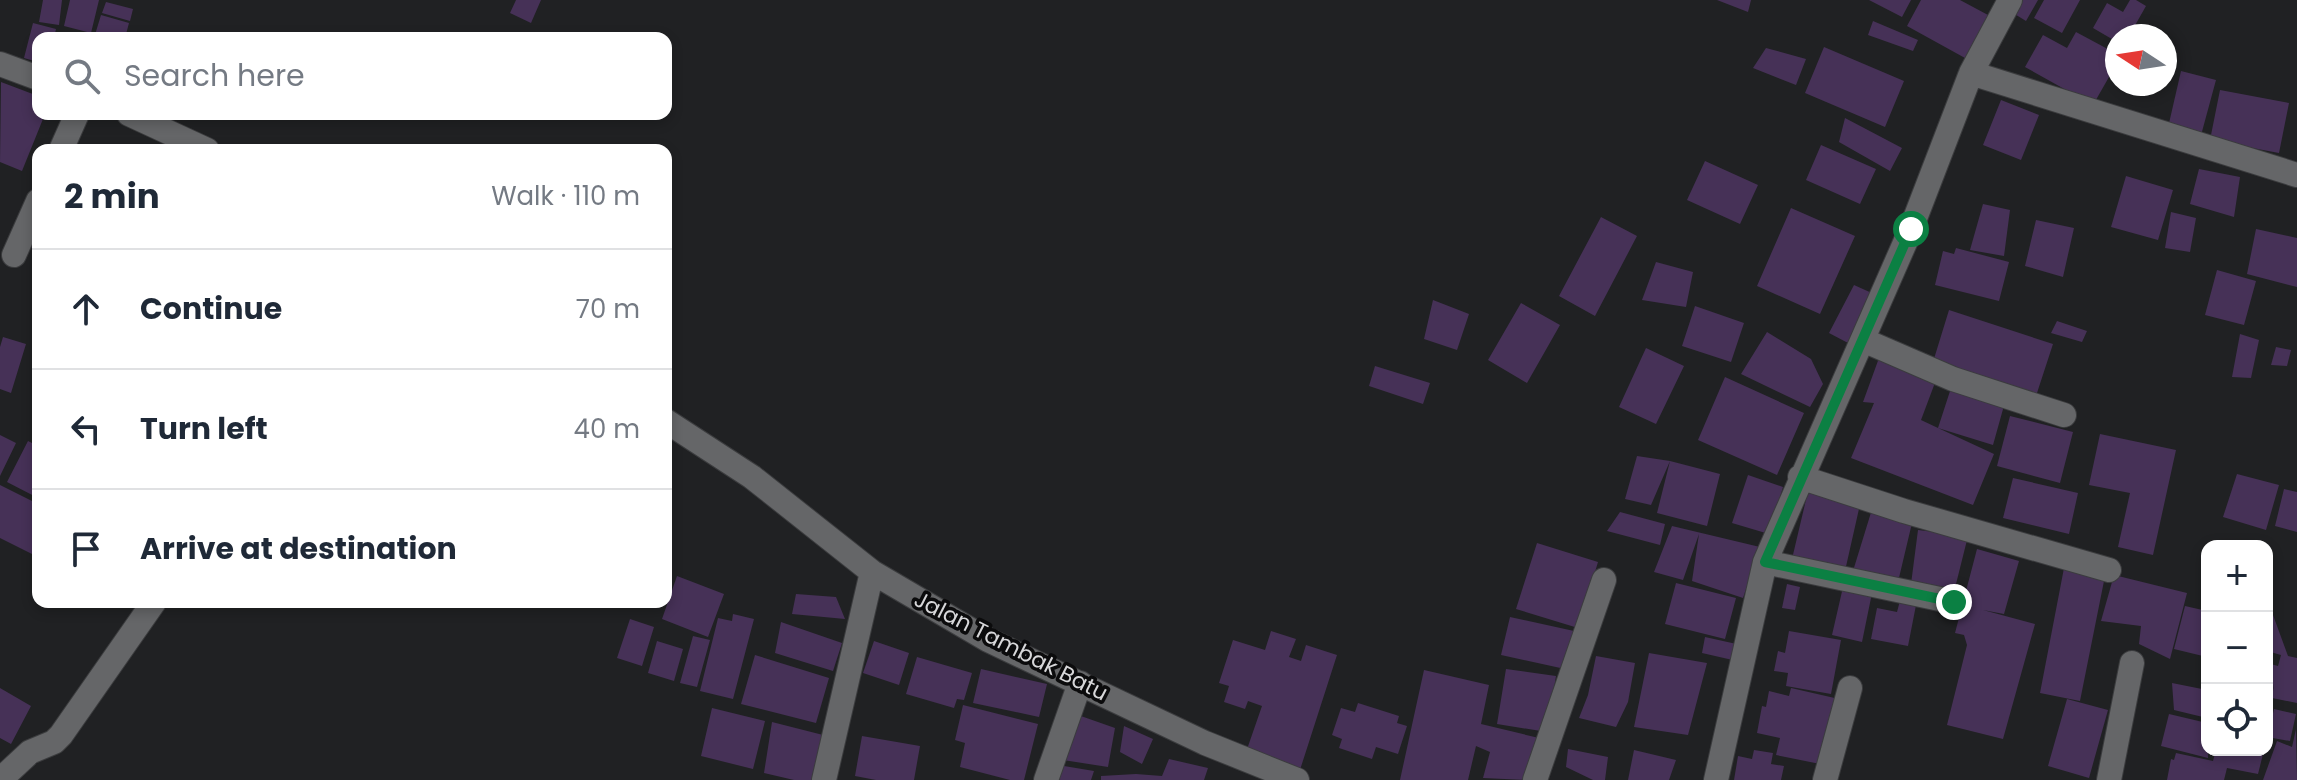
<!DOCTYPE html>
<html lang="en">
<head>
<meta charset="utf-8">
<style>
  :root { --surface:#fff; --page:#f6f6f7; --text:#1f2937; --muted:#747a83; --line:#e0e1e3 }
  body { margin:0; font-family:Poppins,sans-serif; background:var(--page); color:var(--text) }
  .controls { position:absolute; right:24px; bottom:24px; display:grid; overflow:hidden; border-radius:16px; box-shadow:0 4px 12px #0003 }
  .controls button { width:72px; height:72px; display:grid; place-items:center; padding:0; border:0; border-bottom:2px solid var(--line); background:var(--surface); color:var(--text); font:40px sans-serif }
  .compass { position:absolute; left:2105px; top:24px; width:72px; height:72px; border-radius:50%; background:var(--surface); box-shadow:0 4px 12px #0003; rotate:282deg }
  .stop { position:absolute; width:24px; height:24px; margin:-18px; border:6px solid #0b8043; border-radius:50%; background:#fff }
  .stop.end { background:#0b8043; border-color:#fff; box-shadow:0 2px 8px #0008 }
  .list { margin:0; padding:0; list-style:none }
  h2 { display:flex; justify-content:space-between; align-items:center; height:104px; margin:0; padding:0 32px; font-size:34px }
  h2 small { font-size:26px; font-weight:400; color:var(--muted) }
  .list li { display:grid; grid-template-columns:52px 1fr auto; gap:24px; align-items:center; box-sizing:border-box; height:120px; padding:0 32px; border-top:2px solid var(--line) }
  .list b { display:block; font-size:30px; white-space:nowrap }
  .list em { font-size:26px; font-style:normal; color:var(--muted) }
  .icon { flex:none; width:44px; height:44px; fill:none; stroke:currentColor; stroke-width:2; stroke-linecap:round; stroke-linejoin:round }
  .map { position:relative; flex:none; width:2297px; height:780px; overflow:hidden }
  .search { position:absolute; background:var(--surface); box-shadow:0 4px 12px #0003; left:32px; top:32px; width:640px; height:88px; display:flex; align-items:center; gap:20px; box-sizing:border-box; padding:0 28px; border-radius:16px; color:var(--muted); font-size:30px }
  .panel { position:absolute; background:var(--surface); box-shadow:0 4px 12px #0003; left:32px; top:144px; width:640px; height:464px; border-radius:16px }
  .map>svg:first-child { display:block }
  .building { fill:#463157 }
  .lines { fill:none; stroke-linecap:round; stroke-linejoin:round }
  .street-casing { stroke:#3b3c3e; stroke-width:26 }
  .street { stroke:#656668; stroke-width:24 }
  .route { stroke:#0b8043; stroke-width:10 }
  .labels { text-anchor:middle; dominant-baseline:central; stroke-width:7; stroke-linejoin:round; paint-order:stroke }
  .street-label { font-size:22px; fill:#d7d7d9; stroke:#0b0b0c }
</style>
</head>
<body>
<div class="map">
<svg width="2297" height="780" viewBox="0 0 2297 780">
  <rect width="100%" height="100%" fill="#202123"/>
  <path class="building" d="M43,0H62L59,25L39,22Z
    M70,0H99L91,33L64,26Z
    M516,0H541L531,23L510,13Z
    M1717,0H1751L1748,12Z
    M1869,0H1911L1902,17Z
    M1921,0H1960L1988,15L1965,58L1907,26Z
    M2021,0H2038L2026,21L2013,13Z
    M2044,0H2080L2062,33L2034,18Z
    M2130,0H2136L2146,6L2129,36H2117V42L2093,28L2107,3L2123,12Z
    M106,2L133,9L130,21L102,13Z
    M101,15L129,23L125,38H94Z
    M1873,21L1918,40L1913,51L1868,35Z
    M33,23L56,29L54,38H38V62L24,58Z
    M2076,32L2117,54V63L2093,105L2025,67L2043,35L2067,48Z
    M1824,47L1904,81L1885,127L1805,93Z
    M1766,48L1806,59L1796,85L1753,68Z
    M2181,71L2216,80L2200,139L2167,132Z
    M1,82L38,96V114H45L22,171L0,162Z
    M2220,90L2289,103L2279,153L2210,140Z
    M2001,100L2039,115L2021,160L1983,145Z
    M1845,118L1902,148L1890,171L1839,142Z
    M1821,145L1876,169L1860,204L1806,180Z
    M1705,161L1758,185L1740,224L1687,200Z
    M2199,169L2240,177L2234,217L2190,204Z
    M2126,176L2173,190L2158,240L2111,227Z
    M1983,204L2010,210L2004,256L1970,250Z
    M1791,208L1855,236L1820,314L1757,286Z
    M2171,212L2196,218L2190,252L2165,248Z
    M1601,217L1637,236L1595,316L1559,296Z
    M2036,220L2074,228L2063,277L2025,266Z
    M2256,229L2297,238V287L2247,274Z
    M1956,248L2009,262L1999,301L1935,285L1943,251L1954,254Z
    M1656,262L1693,272L1686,307L1642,300Z
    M2217,270L2256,281L2244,325L2205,315Z
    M1854,285L1874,294L1848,343L1829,333Z
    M1433,300L1469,314L1457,350L1424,339Z
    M1521,303L1560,325L1527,383L1488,360Z
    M1695,306L1744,323L1731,362L1682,346Z
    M1949,310L2053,344L2036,396L1933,362Z
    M2057,321L2087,331L2082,342L2051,333Z
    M1767,332L1811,359L1823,384L1810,407L1741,374Z
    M2240,334L2259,340L2251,378L2232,377Z
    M3,337L26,344L11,393L0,389V347Z
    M2276,347L2291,350L2287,366L2271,365Z
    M1646,348L1684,366L1656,424L1619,407Z
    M1879,358L1936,380L1921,420L1938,428L1951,388L2005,402L1993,445L1938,428L1994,454L1973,505L1851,458L1874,403L1863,402Z
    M1375,366L1430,383L1423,404L1369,386Z
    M1725,377L1804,413L1777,475L1698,440Z
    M2010,416L2073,432L2060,483L1997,466Z
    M2100,434L2176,450L2153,555L2118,547L2130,493L2089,485Z
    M0,435L16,443L0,476Z
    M28,441L38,446V498L7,482Z
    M1637,456L1670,461L1651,505L1625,499Z
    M1670,461L1720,474L1707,526L1657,513Z
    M2237,474L2279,485L2266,530L2223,517Z
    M1748,475L1783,487L1769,534L1732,523Z
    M2013,478L2078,493L2069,534L2003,518Z
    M0,485L38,504V557L0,538Z
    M1809,487L1861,500L1845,571L1792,559Z
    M2284,489L2297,492V532L2275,526Z
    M1873,506L1912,523L1898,582L1853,571Z
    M1620,512L1665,524L1660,545L1607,531Z
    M1672,526L1760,547L1743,598L1692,581L1699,534L1683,580L1654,572Z
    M1918,530L1968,536L1954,592L1911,584Z
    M1537,543L1598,562L1578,628L1516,609Z
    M1977,549L2019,561L2004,614L1983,610L2035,624L2003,739L1947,725L1967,645L1964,635L1955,633Z
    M2064,568L2105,576L2080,701L2040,693Z
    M2114,575L2187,593L2170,659L2139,644L2141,626L2101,621Z
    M677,576L724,594L708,637L662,619Z
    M1676,583L1736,598L1725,639L1665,624Z
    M1787,584L1800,587L1795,610L1782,608Z
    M1843,587L1872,593L1862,642L1832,635Z
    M796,594L836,597L845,619L792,614Z
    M1901,597L1917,600L1908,646L1871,639L1877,608L1897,612Z
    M2185,606L2207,611V657L2174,649Z
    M2267,613L2273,615L2288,656L2297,658V703L2272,698L2274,684L2270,700L2267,699V663L2278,666L2281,655L2267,651Z
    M733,614L754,619L733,699L700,691L718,618L732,621Z
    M1510,617L1574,631L1565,669L1501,655Z
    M630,619L654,627L642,666L617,658Z
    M781,622L842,643L833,671L775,653Z
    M1271,631L1296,639L1289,657L1301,661L1306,645L1337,655L1299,773L1245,755L1262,706L1248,701L1245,709L1224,702L1229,686L1219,683L1233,640L1265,650Z
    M1789,631L1841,640L1831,694L1786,686L1788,673L1774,671L1778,651L1785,653Z
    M693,636L710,640L697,687L680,683Z
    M1705,637L1741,645L1737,661L1702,653Z
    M657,641L683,649L674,681L648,673Z
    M874,641L909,653L899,685L863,673Z
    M1649,653L1707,663L1688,735L1634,727Z
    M755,655L829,678L816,723L741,704Z
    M1596,656L1635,663L1628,702L1616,727L1579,718L1588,695Z
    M917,657L972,673L964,700L957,699L954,708L906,694Z
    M981,669L1047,684L1039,717L973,703Z
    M1506,669L1556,676L1547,732L1497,724Z
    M1424,670L1489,685L1481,724L1539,738L1528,780L1483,778L1490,752L1476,746L1468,780H1400Z
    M2172,683L2207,690V718L2174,710Z
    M0,688L31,706L11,744L0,738Z
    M1791,688L1839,699L1825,765L1776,755L1780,738L1757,733L1762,706L1766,707L1769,691L1789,696Z
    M2067,699L2108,710L2089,778L2048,766Z
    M1358,703L1399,716L1397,723L1407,726L1398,754L1376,747L1372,759L1339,748L1342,739L1332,735L1341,708L1355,712Z
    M963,705L1038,724L1024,780H1010L960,767L965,743L955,740Z
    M2267,706L2273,707L2269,721L2271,722L2274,709L2296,714L2290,741L2267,737Z
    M712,708L765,721L753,769L701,756Z
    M2169,714L2207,723L2208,758L2161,746Z
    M1078,715L1115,728L1108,767L1063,760Z
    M772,722L827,736L817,780H794L764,773Z
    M1124,726L1153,739L1142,764L1120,752Z
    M2296,729L2297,780H2263L2277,741L2292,747Z
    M862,736L920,746L914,780H876L855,776Z
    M1568,749L1608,757L1605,780H1593L1566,767Z
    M1634,750L1676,760L1669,780H1628Z
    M1754,750L1773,753L1771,764L1784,766L1781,780H1734L1738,756L1752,759Z
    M2216,750H2264L2258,774L2227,768L2224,780H2167L2171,759L2174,760L2176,753L2213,761Z
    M1169,759L1208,768L1204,780H1101V776L1136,774L1162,776Z
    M1064,766L1094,771L1091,780H1059Z"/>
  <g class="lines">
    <g class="street-casing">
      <path id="street" d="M0,64L38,78
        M1971,73L2010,0
        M129,114L207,150
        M61,150L77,114
        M14,255L38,201
        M1863,340L1953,379L2064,415
        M666,421L752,477L872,572L988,640L1205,743L1297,780
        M1800,477L1904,511L2109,570
        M1765,562L1954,602
        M0,780L30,752L54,742L61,735L154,602
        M824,780L872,572
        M1046,780L1080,683
        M1535,780L1604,580
        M1716,780L1765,562L1911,229L1971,73L2297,175
        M1825,780L1850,688
        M2109,780L2132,663"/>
    </g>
    <use href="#street" class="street"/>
  </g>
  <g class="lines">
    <path class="route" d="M1911,229L1765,562L1954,602"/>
  </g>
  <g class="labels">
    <g class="street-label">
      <text transform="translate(1011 646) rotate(27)">Jalan Tambak Batu</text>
    </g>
  </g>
</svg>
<div class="controls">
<button>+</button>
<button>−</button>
<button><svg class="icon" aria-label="locate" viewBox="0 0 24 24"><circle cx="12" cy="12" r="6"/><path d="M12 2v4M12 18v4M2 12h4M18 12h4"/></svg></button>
</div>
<svg class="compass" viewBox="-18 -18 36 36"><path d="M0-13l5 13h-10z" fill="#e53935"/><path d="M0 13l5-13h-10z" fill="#747a83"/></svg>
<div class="stop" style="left:1911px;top:229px"></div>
<div class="stop end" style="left:1954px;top:602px"></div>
<div class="search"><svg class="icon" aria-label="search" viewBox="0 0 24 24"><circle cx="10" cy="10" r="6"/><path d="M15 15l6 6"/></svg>Search here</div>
<section class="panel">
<h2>2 min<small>Walk · 110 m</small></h2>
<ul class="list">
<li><svg class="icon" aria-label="ahead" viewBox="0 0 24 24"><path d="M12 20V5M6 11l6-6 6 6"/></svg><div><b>Continue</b></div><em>70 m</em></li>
<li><svg class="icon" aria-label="left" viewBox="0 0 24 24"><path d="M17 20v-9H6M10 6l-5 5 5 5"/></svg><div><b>Turn left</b></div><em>40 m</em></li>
<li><svg class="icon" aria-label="arrive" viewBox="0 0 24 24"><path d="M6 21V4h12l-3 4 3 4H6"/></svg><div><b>Arrive at destination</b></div></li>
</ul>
</section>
</div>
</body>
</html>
